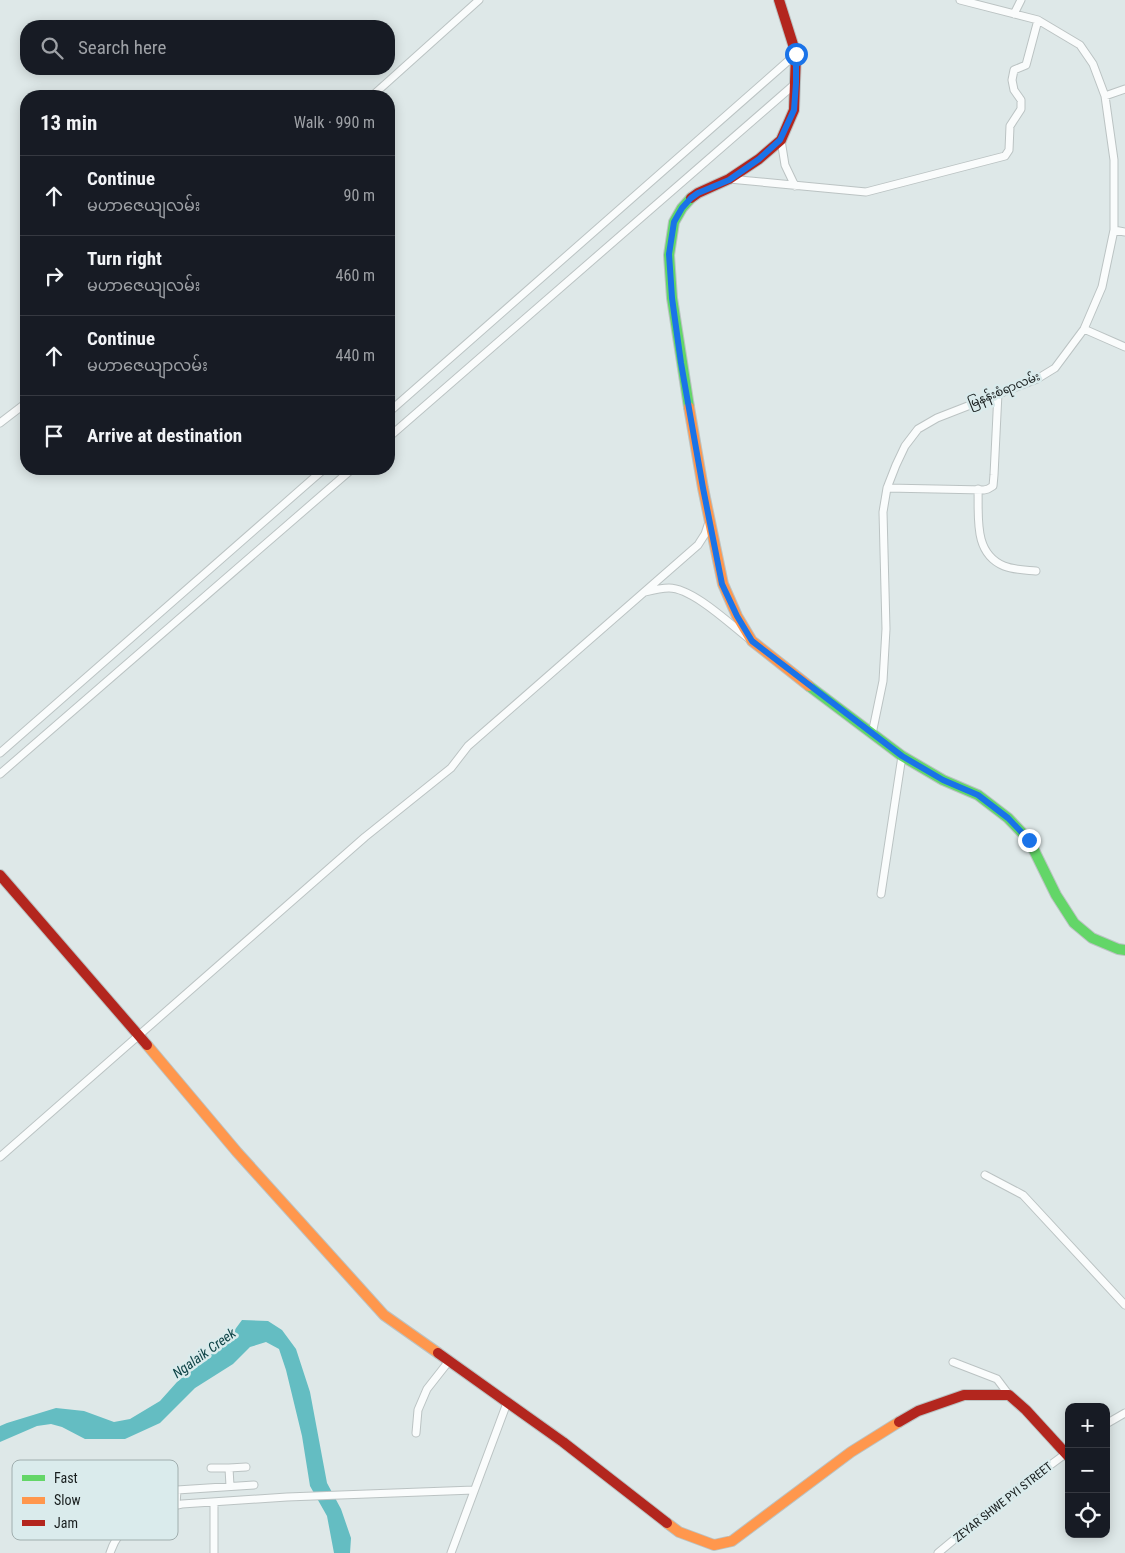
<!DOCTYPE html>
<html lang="en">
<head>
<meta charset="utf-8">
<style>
  :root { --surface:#171b24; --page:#20242c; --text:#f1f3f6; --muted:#9ea1a6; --line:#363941 }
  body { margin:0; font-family:"Roboto Condensed","Noto Sans Myanmar",sans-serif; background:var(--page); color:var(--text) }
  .controls { position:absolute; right:15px; bottom:15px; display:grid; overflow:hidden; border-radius:10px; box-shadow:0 2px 12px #0003 }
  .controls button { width:45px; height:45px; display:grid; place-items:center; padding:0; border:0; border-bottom:1px solid var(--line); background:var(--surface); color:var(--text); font:25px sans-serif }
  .stop { position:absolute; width:15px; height:15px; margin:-11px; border:4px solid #1a73e8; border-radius:50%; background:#fff }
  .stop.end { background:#1a73e8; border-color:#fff; box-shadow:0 1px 5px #0008 }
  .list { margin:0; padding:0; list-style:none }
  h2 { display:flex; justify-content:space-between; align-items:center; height:65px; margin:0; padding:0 20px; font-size:21px }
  h2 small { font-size:16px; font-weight:400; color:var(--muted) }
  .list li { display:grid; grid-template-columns:32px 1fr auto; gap:15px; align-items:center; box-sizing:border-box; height:80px; padding:0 20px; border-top:1px solid var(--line) }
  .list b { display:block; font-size:19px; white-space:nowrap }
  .list p { margin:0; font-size:16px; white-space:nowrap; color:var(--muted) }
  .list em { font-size:16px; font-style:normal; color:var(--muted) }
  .icon { flex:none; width:28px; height:28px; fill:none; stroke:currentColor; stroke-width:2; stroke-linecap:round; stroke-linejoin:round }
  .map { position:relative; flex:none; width:1125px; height:1553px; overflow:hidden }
  .search { position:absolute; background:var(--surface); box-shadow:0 2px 12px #0003; left:20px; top:20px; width:375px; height:55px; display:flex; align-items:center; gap:12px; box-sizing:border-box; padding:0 18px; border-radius:20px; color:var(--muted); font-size:19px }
  .panel { position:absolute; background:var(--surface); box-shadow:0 2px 12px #0003; left:20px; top:90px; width:375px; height:385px; border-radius:20px }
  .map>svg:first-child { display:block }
  .water { fill:#64bdc2 }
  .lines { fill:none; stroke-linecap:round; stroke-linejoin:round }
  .street-casing { stroke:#bbc3c3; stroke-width:9 }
  .fast-casing { stroke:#bbc3c3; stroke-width:12 }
  .slow-casing { stroke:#bbc3c3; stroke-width:12 }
  .jam-casing { stroke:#bbc3c3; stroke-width:12 }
  .street { stroke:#fafcfc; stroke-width:7 }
  .fast { stroke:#63d668; stroke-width:10 }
  .slow { stroke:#ff974d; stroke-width:10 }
  .jam { stroke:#b3261e; stroke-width:10 }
  .route { stroke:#1a73e8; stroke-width:6 }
  .labels { text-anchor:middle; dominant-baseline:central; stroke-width:5; stroke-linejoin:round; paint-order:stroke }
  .street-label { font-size:12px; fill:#181e1e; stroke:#daebec }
  .water-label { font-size:14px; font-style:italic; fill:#0d4346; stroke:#daebec }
  .key { fill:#daebec; stroke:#a0aeae; stroke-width:1 }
  .key-label { font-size:14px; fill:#181e1e }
</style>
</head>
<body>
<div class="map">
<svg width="1125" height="1553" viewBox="0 0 1125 1553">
  <rect width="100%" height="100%" fill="#dee8e8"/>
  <path class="water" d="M242,1320L268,1321L282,1330L296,1349L310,1392L327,1483L341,1509L351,1538L350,1553H334L327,1516L310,1486L302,1436L286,1370L279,1349L266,1342L250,1347L233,1364L195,1388L160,1423L125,1439H85L62,1427L51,1424L37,1426L0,1442V1426L7,1423L56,1408L84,1411L114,1422L130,1419L160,1401L177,1382L225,1343Z"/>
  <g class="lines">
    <g class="street-casing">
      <path id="street" d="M1014,14L1021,0
        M372,96L479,0
        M1105,96L1125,89
        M781,140L785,165L795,186
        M729,179L866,192L1005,156L1009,150L1010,126L1021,109V100L1014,90L1012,80L1014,70L1026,65L1038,20
        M1114,230L1125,232
        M1084,329L1125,347
        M389,412L796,54
        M0,423L26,403
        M389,437L796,83
        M887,488L984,490L988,489L993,486L994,475L998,393
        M978,489C979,517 973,553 1004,566C1014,570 1026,570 1036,571
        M645,592C653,590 661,588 669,588C692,588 729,623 748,638
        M872,734L883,681L886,629L883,512L887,488L896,465L905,446L918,429L937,418L1037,379L1055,368L1084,329L1102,287L1114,230V160L1105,96L1093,64L1080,45L1038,20L960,0
        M0,753L324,469
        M0,774L352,469
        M881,894L902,756
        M0,1157L365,837L451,768L468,746L698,545L705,534L709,522
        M985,1175L1023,1195L1125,1305
        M953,1362L997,1379L1009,1395
        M1106,1424L1125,1413
        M416,1433L418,1410L427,1389L449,1361
        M211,1468H229
        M230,1486L229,1468L246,1467
        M176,1505L177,1490L254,1485
        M110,1553C121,1519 151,1510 182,1504L287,1497L474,1490
        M214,1553V1502
        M451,1553L507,1403
        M938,1553L992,1508L1068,1452"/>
    </g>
    <g class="fast-casing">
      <path id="fast" d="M689,407L672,298L669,255L674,222L682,208L691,198
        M809,686L902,756L943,780L978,795L1008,818L1029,840L1056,895L1074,923L1092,938L1118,949L1125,950"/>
    </g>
    <g class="slow-casing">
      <path id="slow" d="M689,407L703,488L723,584L737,616L752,641L809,686
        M147,1045L237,1152L384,1315L438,1353
        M667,1523L679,1532L714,1545L732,1541L851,1452L899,1422"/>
    </g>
    <g class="jam-casing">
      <path id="jam" d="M691,198L698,193L729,179L759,159L781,140L794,110L796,54L779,0
        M0,875L147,1045
        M438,1353L563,1442L667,1523
        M899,1422L918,1411L964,1395H1009L1026,1410L1069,1457"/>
    </g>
    <use href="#street" class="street"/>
    <use href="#fast" class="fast"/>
    <use href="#slow" class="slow"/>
    <use href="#jam" class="jam"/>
  </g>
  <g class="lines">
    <path class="route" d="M796,54V83L794,110L780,140L759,159L729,180L698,193L691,198L682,208L674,222L669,254L672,298L681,363L703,488L722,584L737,616L752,641L902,756L943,780L978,795L1008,818L1029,840"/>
  </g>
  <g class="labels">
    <g class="street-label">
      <text transform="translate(1004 390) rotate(-22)">မြနန်းစံရာလမ်း</text>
      <text transform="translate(1003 1502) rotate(-38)">ZEYAR SHWE PYI STREET</text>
    </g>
    <g class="water-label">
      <text transform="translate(204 1353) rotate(-36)">Ngalaik Creek</text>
    </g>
  </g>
  <rect x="12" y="1460" width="166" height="80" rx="8" class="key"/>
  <rect x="22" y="1475" width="23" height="6" fill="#63d668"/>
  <rect x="22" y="1497" width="23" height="7" fill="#ff974d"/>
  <rect x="22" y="1520" width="23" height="6" fill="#b3261e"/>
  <g class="key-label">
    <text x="54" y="1483">Fast</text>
    <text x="54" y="1505">Slow</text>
    <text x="54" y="1528">Jam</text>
  </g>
</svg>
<div class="controls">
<button>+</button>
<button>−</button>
<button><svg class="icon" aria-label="locate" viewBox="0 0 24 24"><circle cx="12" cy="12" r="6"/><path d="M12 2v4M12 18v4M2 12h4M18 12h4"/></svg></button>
</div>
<div class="stop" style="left:796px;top:54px"></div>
<div class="stop end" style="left:1029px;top:840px"></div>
<div class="search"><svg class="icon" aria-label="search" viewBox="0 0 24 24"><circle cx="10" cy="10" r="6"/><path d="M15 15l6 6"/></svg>Search here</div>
<section class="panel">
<h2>13 min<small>Walk · 990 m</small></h2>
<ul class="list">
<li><svg class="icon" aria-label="ahead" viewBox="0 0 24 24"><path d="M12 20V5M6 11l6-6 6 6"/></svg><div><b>Continue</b><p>မဟာဇေယျလမ်း</p></div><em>90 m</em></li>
<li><svg class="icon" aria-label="right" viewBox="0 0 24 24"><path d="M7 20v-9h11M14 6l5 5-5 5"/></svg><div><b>Turn right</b><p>မဟာဇေယျလမ်း</p></div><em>460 m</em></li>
<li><svg class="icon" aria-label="ahead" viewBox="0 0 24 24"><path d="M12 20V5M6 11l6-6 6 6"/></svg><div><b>Continue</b><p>မဟာဇေယျာလမ်း</p></div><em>440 m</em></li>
<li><svg class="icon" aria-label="arrive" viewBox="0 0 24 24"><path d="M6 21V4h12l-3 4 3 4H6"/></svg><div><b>Arrive at destination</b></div></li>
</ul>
</section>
</div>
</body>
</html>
